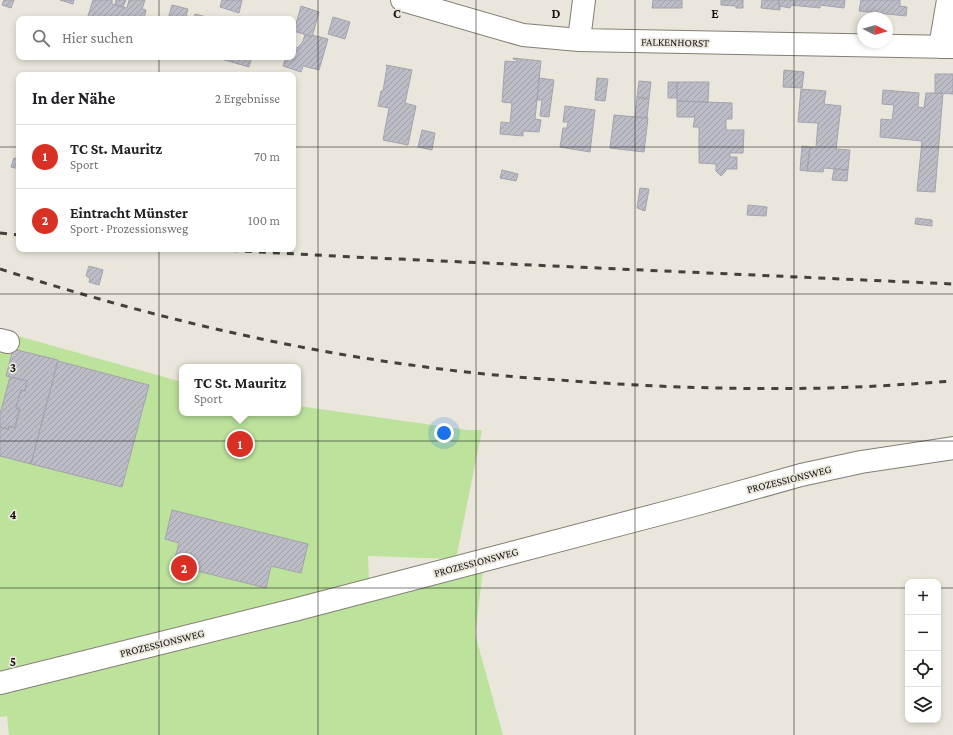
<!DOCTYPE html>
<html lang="de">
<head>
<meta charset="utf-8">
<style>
  :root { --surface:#fff; --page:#f6f6f6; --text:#202124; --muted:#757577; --line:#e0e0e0; --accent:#d93025 }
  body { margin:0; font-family:"Crimson Pro",serif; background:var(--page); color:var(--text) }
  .controls { position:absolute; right:12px; bottom:12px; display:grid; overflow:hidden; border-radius:8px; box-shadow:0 2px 6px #0003 }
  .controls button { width:36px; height:36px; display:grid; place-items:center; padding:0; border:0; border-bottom:1px solid var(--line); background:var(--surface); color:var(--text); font:20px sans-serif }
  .compass { position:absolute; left:857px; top:12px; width:36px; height:36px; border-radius:50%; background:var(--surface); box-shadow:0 2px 6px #0003; rotate:95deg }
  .you { position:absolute; left:444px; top:433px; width:14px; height:14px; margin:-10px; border:3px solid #fff; border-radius:50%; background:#1a73e8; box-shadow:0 0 0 6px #1a73e833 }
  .badge { display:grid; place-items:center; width:26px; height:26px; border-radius:50%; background:var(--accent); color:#fff; font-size:13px; font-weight:700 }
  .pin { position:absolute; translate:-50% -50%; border:2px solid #fff; box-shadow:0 1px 4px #0006 }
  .popup { position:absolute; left:179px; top:364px; width:122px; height:52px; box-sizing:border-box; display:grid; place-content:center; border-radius:8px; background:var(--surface); filter:drop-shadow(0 1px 3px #0005); font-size:13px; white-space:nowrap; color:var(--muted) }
  .popup b { font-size:15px; color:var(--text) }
  .popup::after { content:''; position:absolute; left:50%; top:100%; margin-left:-8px; border:8px solid transparent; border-top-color:var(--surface) }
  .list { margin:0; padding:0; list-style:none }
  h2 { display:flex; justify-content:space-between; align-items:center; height:52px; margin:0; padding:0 16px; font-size:17px }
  h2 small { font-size:13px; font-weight:400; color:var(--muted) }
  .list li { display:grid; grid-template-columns:26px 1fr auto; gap:12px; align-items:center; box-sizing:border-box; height:64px; padding:0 16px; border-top:1px solid var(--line) }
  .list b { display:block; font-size:15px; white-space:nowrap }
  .list p { margin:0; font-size:13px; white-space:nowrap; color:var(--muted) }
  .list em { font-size:13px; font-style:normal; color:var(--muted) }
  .icon { flex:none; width:22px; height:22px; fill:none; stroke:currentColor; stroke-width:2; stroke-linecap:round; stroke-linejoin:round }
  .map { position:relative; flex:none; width:953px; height:735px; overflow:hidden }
  .search { position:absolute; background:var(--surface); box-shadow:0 2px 6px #0003; left:16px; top:16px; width:280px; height:44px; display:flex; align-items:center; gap:10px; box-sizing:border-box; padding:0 14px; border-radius:8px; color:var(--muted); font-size:15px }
  .panel { position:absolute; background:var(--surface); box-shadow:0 2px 6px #0003; left:16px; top:72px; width:280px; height:180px; border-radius:8px }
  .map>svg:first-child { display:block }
  .grass { fill:#bce29c }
  .building { fill:url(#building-hatch); stroke:#a4a3ad }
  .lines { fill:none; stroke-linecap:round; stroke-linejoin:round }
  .minor-casing { stroke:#827e75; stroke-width:24 }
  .minor { stroke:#fff; stroke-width:22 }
  .rail { stroke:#43413c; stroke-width:3; stroke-dasharray:7 7; stroke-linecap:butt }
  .grid { fill:none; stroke:#14130f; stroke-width:1; stroke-opacity:0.55 }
  .labels { text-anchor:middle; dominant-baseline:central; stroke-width:3.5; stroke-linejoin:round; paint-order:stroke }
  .street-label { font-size:11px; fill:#14130f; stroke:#eae6db }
  .grid-label { font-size:13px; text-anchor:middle; font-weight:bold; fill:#14130f; stroke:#eae6db; stroke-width:3.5; stroke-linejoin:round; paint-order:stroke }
</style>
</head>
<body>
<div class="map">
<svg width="953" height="735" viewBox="0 0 953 735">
  <defs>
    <pattern id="building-hatch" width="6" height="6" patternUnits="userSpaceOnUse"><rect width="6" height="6" fill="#bcbcc6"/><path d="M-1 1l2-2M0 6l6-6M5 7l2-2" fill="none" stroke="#a1a1a9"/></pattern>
  </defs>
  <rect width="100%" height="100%" fill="#eae6db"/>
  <path class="grass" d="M0,331L182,382V413H298V406L468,430H482L456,559L368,556L369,580L0,677Z
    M483,570L475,634L503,735H9L7,716L0,717V689Z"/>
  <path class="building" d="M4,0H14L11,8L2,5Z
    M60,0H74L73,4Z
    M93,0H112V4L127,8L129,0H145L142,9L146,10L144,19H87Z
    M116,0H126L123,7L115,5Z
    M222,0H242L239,13L220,7Z
    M653,0H682V8H652Z
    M721,0H743V8H736V6L721,5Z
    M762,0H779V6H780V10L761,8Z
    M779,0H845L844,8L820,5V8L791,5L790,8L779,6Z
    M861,0H900V6L907,7L906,16L859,11Z
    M172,5L188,9L186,16L198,19H168Z
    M301,6L319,12L312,37L294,31Z
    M195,14L214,19L194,18Z
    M333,17L350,22L345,39L328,34Z
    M305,35L312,37V35L328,39L319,70L303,66L301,72L283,66L286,57H293V47L297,48L302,43Z
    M214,57H252L249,67Z
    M513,58L541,61L535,119L541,120L539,132L523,131V136L500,134L501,122L510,123L512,103L502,102L505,61L517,62V60L513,59Z
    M386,65L412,70L405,103L416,106L408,145L383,140L389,108L378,106L381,91H383L387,67Z
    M784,70L804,72L802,88L783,87Z
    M935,74H953V94L935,93Z
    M539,78L554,80L549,117L540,116L542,100H537Z
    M597,78L608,79L605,101L595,100Z
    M639,81L651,82L649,99L637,97Z
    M668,82H677V98H668Z
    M677,82H709L708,102L677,101Z
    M801,89L826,91L824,104L841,106L836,149L850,150L848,170L824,168L823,172L807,171L810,147H816L818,123L798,122Z
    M883,90L919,93L918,107L924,108L926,93H943L935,192L917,191L922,141L880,137L881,119L892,120L894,105L882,104Z
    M637,97L649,99L647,118L635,117Z
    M677,101L732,103V119H726V130H744L743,153H730V157H737V169H725L726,171L721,176L716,171V164L699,163V127H693L695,117H677Z
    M565,106L595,110L590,152L560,147L563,128H567L568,122H563Z
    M614,115L648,118L644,152L610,148Z
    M422,130L435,133L432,150L418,147Z
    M802,146L810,147L807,171L800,170Z
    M14,158L19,159V169L11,167Z
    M834,169L848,170L847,181L832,180Z
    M502,170L518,174L516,181L500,178Z
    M640,188L649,189L645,211L637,208Z
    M748,205L767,207L766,216L747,215Z
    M916,218L932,220V226L915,224Z
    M89,266L103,270L99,285L89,282L90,278L86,276Z
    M13,349L58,360L31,464L0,456V427L8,429L9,426L15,428L20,409L16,408L21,390L25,391L27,381L6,376Z
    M58,361L149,385L122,487L31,464Z
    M10,377L27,381L25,391L21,390L16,408L19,409L15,428L9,426L8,429L0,427V414Z
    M172,510L308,544L301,573L271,566L266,588L173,565L179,543L165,539Z"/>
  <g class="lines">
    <g class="minor-casing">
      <path id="minor" d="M402,0L523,35L579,40L953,47
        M579,40L584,0
        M940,47L948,0
        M0,340L8,342
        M0,683L294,610L694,505L801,475L861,462L953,448"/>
    </g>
    <use href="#minor" class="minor"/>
    <path class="rail" d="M0,233L19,235
      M203,249L353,257L953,284
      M0,269C134,312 271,346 411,365C460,372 510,377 560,380C649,387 738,390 827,388C869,387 911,384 953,381"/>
  </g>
  <path class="grid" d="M159,0V19M318,0V735M476,0V735M635,0V735M794,0V735M159,57V75M0,147H19M293,147H953M159,249V735M0,294H953M0,441H953M0,588H908M938,588H953"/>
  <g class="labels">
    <g class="street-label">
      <text transform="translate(675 42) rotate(1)">FALKENHORST</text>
      <text transform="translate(789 479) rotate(-14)">PROZESSIONSWEG</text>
      <text transform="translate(476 562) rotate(-15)">PROZESSIONSWEG</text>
      <text transform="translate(162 643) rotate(-14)">PROZESSIONSWEG</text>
    </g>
  </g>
  <g class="grid-label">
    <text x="397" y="18">C</text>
    <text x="556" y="18">D</text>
    <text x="715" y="18">E</text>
    <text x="13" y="372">3</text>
    <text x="13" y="519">4</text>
    <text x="13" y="666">5</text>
  </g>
</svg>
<div class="controls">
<button>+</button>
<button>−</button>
<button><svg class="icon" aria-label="locate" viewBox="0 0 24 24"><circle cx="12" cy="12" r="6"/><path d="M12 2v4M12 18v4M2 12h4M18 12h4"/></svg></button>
<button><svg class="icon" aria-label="layers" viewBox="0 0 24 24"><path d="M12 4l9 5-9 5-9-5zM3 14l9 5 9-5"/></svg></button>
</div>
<svg class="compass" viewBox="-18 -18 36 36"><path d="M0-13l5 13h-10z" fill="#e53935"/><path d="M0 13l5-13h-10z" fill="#757577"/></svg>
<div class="you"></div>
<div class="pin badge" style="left:240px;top:444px">1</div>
<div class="popup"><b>TC St. Mauritz</b>Sport</div>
<div class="pin badge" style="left:184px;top:568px">2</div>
<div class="search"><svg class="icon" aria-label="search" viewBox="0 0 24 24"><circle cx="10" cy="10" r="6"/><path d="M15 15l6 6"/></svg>Hier suchen</div>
<section class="panel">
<h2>In der Nähe<small>2 Ergebnisse</small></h2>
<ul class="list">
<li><span class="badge">1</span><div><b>TC St. Mauritz</b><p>Sport</p></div><em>70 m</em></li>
<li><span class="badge">2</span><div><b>Eintracht Münster</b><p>Sport · Prozessionsweg</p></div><em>100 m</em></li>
</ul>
</section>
</div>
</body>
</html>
